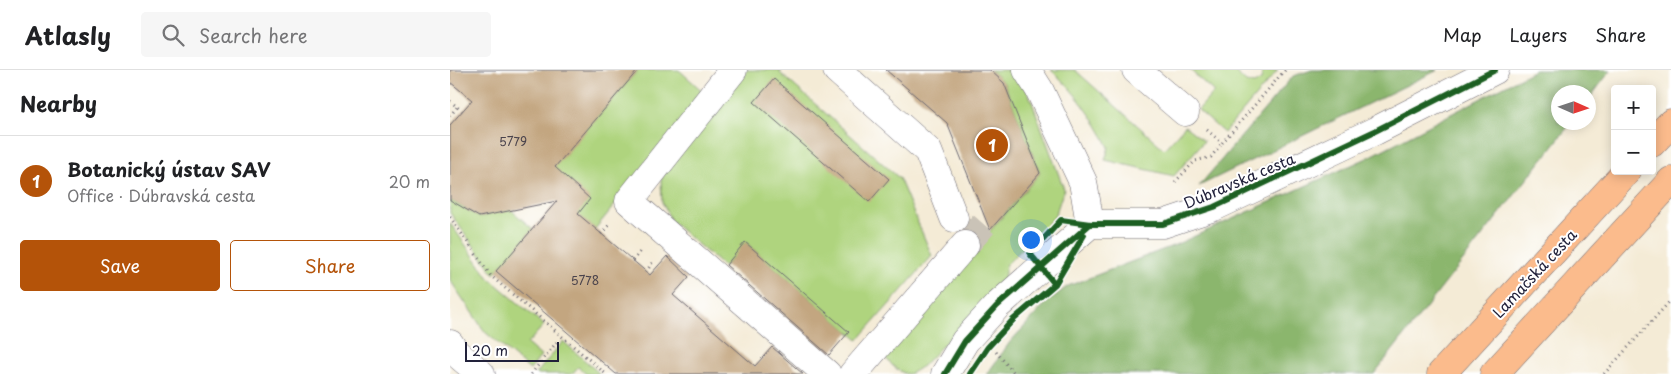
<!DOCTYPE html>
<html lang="en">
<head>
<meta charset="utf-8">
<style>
  :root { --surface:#fff; --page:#f6f6f6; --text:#202124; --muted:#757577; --line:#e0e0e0; --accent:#b45309 }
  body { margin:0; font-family:"Playpen Sans",sans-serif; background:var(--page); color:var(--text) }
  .controls { position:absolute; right:15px; top:15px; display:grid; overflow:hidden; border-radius:5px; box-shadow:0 2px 12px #0003 }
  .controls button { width:45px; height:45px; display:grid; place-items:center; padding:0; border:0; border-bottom:1px solid var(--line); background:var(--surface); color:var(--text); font:25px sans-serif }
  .compass { position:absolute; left:1101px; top:15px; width:45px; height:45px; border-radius:50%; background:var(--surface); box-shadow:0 2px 12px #0003; rotate:93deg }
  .scale { position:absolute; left:15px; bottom:12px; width:94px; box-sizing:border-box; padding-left:5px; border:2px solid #22223b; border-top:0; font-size:14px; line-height:18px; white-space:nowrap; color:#22223b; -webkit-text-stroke:4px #fff; paint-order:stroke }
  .you { position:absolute; left:580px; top:169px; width:18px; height:18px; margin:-12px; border:4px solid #fff; border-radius:50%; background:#1a73e8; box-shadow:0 0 0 8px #1a73e833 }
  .badge { display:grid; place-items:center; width:32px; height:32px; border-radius:50%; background:var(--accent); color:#fff; font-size:16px; font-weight:700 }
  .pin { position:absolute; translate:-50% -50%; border:2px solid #fff; box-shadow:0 1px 5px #0006 }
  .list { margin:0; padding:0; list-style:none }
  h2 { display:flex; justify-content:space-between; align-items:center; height:65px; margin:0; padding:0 20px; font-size:21px }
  h2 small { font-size:16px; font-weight:400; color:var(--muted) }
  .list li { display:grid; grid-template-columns:32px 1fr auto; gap:15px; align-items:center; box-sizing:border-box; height:90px; padding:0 20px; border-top:1px solid var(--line) }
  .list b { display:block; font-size:19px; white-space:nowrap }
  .list p { margin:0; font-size:16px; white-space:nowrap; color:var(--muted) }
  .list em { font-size:16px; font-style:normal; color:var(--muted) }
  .actions { display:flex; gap:10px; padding:15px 20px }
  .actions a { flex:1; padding:11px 0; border:1px solid var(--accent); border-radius:5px; text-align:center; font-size:18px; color:var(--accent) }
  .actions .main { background:var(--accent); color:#fff }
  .icon { flex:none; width:28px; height:28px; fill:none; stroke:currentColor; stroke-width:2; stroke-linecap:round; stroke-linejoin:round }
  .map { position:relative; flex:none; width:1221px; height:304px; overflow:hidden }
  header { display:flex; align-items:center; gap:30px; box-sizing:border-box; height:70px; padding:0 25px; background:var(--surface); border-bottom:1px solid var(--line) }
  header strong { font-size:24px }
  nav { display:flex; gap:28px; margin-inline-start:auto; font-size:18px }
  .search { width:350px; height:45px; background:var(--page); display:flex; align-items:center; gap:12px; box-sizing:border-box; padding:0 18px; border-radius:5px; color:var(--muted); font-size:19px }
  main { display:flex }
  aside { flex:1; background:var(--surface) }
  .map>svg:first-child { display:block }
  .green { fill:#afd47e; stroke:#687b5c }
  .forest { fill:#8bb66d; stroke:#566c54 }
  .building { fill:#c3a680 }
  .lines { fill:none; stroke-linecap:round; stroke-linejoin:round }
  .minor-tunnel { stroke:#cac3b7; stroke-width:28; stroke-dasharray:28 14; stroke-linecap:butt }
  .minor-casing { stroke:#6c6871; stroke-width:29 }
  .major-casing { stroke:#6c6871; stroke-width:29 }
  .path { stroke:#6c6871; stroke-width:3; stroke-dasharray:1 4; stroke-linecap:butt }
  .minor { stroke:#fff; stroke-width:28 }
  .major { stroke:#fbbb8c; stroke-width:28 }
  .cycleway-casing { stroke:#fff; stroke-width:9 }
  .cycleway { stroke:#1b5e20; stroke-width:6 }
  .labels { text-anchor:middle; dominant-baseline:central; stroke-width:4; stroke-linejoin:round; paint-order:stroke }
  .number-label { font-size:12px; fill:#4a434c }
  .street-label { font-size:15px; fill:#22223b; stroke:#fff }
</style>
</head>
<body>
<header>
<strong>Atlasly</strong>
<div class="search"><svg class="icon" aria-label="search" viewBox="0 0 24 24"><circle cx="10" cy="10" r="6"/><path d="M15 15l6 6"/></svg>Search here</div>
<nav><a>Map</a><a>Layers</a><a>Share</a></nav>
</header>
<main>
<aside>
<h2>Nearby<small></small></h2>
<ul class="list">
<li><span class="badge">1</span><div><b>Botanický ústav SAV</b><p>Office · Dúbravská cesta</p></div><em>20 m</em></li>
</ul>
<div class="actions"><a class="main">Save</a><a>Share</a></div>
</aside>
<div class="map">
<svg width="1221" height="304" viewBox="0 0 1221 304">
  <rect width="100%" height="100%" fill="#fff"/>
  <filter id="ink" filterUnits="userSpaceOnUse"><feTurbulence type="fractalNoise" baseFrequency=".02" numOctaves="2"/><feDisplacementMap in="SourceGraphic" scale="10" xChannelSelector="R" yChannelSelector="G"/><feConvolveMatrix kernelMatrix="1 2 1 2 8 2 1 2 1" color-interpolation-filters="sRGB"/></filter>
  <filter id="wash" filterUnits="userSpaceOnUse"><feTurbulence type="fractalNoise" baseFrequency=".0096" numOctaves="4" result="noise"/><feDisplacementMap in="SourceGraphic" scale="20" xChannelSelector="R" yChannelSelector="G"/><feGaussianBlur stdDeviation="1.12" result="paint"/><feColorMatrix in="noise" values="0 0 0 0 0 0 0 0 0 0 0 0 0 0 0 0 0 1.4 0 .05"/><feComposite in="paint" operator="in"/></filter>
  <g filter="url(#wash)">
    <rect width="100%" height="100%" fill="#f4ebd6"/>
    <path class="green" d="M188,0H229L256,24L145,159L98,119L104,97Z
      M297,0H332L330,3L449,108L482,186L408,270L296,173L274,197L221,151L212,132L211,110L221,92Z
      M540,0H563L579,24L614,119L605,146L556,195L554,210L473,296C469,298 463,303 458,304C450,304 436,291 434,284L590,103L554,13Z
      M601,0H625L714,79L735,56L754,71L724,106L655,90L659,77C645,49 625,21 601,0Z
      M740,0H783L796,12L804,14L811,10L813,0H828L774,63L748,40L764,22Z
      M31,114L83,159L44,204L0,143V130L29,147L39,145L41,139Z
      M0,153L39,208L94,255L77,274L91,286L80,300L35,262L0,210Z
      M113,271L150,304H136L128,297L122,304H86Z"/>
    <path class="forest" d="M862,0H988L749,116L843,6Z
      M1085,0H1161L1139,29L1138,22H1108V52L1121,53L924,304H537L560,272L598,231L618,216L725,175L917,88Z"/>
    <g id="blocks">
      <path class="building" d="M0,0H188L105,97L140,129L128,144L200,205L217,186L239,207L223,225L305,296L322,277L353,304H166L46,201L107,131L29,147L0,130V55L22,30L0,12Z
        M436,0H540L554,13L590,103L540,160L497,53Z
        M324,9L439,109L419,132L304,32Z
        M295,172L399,262L379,285L276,195Z"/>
    </g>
  </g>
  <g filter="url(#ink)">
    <use href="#blocks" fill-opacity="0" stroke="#6c6871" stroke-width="1"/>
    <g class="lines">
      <path class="minor-tunnel" d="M515,175L536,151"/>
      <g class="minor-casing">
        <path id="minor" d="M283,0L179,131L377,304
          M387,0L478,81L504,148
          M577,0L589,19L633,112L640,154
          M686,0L735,42
          M0,274L5,282L31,304
          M403,304L515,175
          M495,304L515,271L547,236L640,154H713L764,137L925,61L1045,0"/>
      </g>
      <g class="major-casing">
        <path id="major" d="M1202,73L1221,53
          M991,304L1177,101
          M1044,304L1221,111"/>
      </g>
      <path class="path" d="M0,31L12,41
        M0,46L7,37
        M757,60L772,73L835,0
        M725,112L745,91L761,87L772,73
        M0,147L41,206L156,304
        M151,164L161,153
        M183,191L192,179
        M196,202L204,190
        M546,282L565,304
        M81,304L107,272
        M1154,304L1221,230"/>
      <use href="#minor" class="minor"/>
      <use href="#major" class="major"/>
      <g class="cycleway-casing">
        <path id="cycleway" d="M605,214L580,184L611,150L640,154H713L764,137L925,61L1045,0
          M495,304L515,271L547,236L640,154
          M520,304L538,277L563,250L605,214L634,165"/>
      </g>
      <use href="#cycleway" class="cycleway"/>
    </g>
  </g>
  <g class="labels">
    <g class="number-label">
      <text x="63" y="71">5779</text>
      <text x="135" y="210">5778</text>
    </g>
    <g class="street-label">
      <text transform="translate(789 110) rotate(-23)">Dúbravská cesta</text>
      <text transform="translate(1084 203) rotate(-47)">Lamačská cesta</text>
    </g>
  </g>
</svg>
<div class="controls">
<button>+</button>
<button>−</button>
</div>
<svg class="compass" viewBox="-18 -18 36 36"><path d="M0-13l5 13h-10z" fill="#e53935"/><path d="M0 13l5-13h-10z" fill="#757577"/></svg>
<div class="scale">20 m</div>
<div class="you"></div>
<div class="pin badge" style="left:542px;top:75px">1</div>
</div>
</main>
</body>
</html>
